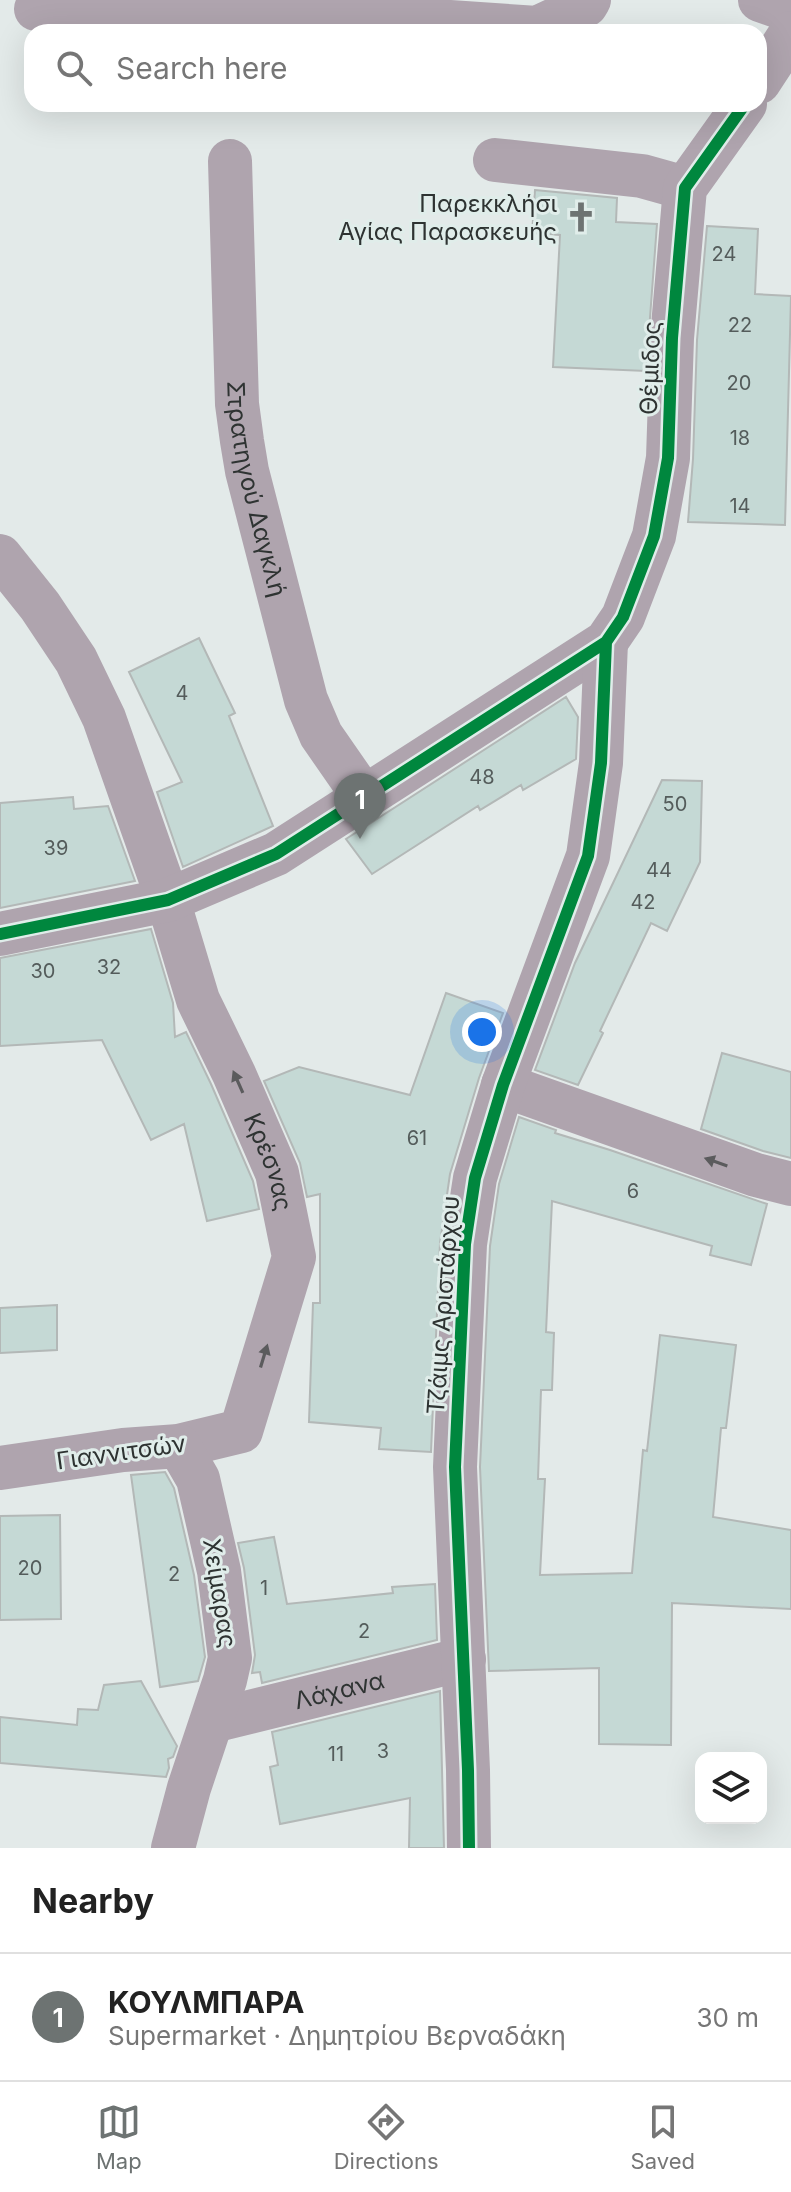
<!DOCTYPE html>
<html lang="en">
<head>
<meta charset="utf-8">
<style>
  :root { --surface:#fff; --page:#f6f6f6; --text:#222; --muted:#767676; --line:#e0e0e0; --accent:#6d7372 }
  body { margin:0; font-family:Inter,sans-serif; background:var(--page); color:var(--text) }
  .controls { position:absolute; right:24px; bottom:24px; display:grid; overflow:hidden; border-radius:16px; box-shadow:0 8px 32px #0002 }
  .controls button { width:72px; height:72px; display:grid; place-items:center; padding:0; border:0; border-bottom:2px solid var(--line); background:var(--surface); color:var(--text); font:40px sans-serif }
  .you { position:absolute; left:482px; top:1032px; width:28px; height:28px; margin:-20px; border:6px solid #fff; border-radius:50%; background:#1a73e8; box-shadow:0 0 0 12px #1a73e833 }
  .badge { display:grid; place-items:center; width:52px; height:52px; border-radius:50%; background:var(--accent); color:#fff; font-size:26px; font-weight:700 }
  .pin { position:absolute; translate:-50% -66px; filter:drop-shadow(0 2px 4px #0008) }
  .pin::after { content:''; position:absolute; top:42px; width:28px; height:24px; background:inherit; clip-path:polygon(0 0,100% 0,50% 100%) }
  .list { margin:0; padding:0; list-style:none }
  h2 { display:flex; justify-content:space-between; align-items:center; height:104px; margin:0; padding:0 32px; font-size:34px }
  h2 small { font-size:26px; font-weight:400; color:var(--muted) }
  .list li { display:grid; grid-template-columns:52px 1fr auto; gap:24px; align-items:center; box-sizing:border-box; height:128px; padding:0 32px; border-top:2px solid var(--line) }
  .list b { display:block; font-size:30px; white-space:nowrap }
  .list p { margin:0; font-size:26px; white-space:nowrap; color:var(--muted) }
  .list em { font-size:26px; font-style:normal; color:var(--muted) }
  .icon { flex:none; width:44px; height:44px; fill:none; stroke:currentColor; stroke-width:2; stroke-linecap:round; stroke-linejoin:round }
  .map { position:relative; flex:none; width:791px; height:1848px; overflow:hidden }
  .search { position:absolute; background:var(--surface); box-shadow:0 8px 32px #0002; left:24px; right:24px; top:24px; height:88px; display:flex; align-items:center; gap:20px; box-sizing:border-box; padding:0 28px; border-radius:24px; color:var(--muted); font-size:30px }
  .sheet { height:232px; background:var(--surface) }
  nav { display:flex; justify-content:space-around; align-items:center; box-sizing:border-box; height:112px; border-top:2px solid var(--line); background:var(--surface); font-size:22px; color:var(--muted) }
  nav a { display:grid; justify-items:center; gap:4px }
  nav .on { color:var(--accent) }
  .map>svg:first-child { display:block }
  .building { fill:#c5d9d5; stroke:#b3b8b7; stroke-width:2 }
  .lines { fill:none; stroke-linecap:round; stroke-linejoin:round }
  .minor { stroke:#afa4ae; stroke-width:44 }
  .cycleway-casing { stroke:#e0edea; stroke-width:17 }
  .cycleway { stroke:#00873e; stroke-width:12 }
  .oneway { fill:#5b5b5d }
  .labels { text-anchor:middle; dominant-baseline:central; stroke-width:6; stroke-linejoin:round; paint-order:stroke }
  .number-label { font-size:20px; fill:#545c5b }
  .poi-label { font-size:24px; fill:#2e3332; stroke:#e0edea; text-anchor:end }
  .street-label { font-size:24px; fill:#2e3332; stroke:#e0edea }
</style>
</head>
<body>
<div class="map">
<svg width="791" height="1848" viewBox="0 0 791 1848">
  <rect width="100%" height="100%" fill="#e3eae9"/>
  <path class="building" d="M535,190L617,198L616,222L657,224L646,371L553,367L560,235L532,233Z
    M707,226L758,229L755,294L791,296L785,525L688,522L693,459L697,340Z
    M199,638L235,713L229,716L273,826L183,867L157,792L182,782L129,672Z
    M566,697L578,717L576,759L523,790L521,785L480,810L478,806L372,874L346,839Z
    M662,780L702,781L700,862L667,931L651,923L600,1031L603,1033L578,1085L535,1070L575,963Z
    M73,797L74,809L108,806L135,881L0,908V803Z
    M151,929L173,1003L175,1037L186,1032L211,1084L253,1181L259,1209L207,1221L184,1124L151,1140L102,1040L0,1046V958Z
    M446,993L503,1013L479,1078L450,1174L440,1243L431,1452L379,1449L381,1428L309,1422L313,1303H320V1194L307,1197L300,1163L264,1081L299,1067L410,1095Z
    M722,1053L791,1072V1158L763,1151L701,1129Z
    M519,1117L556,1130L555,1133L610,1150L767,1204L751,1265L710,1255L712,1246L552,1201L546,1332L554,1333L552,1390H541L538,1479H545L540,1575L632,1573L643,1450L647,1451L660,1335L736,1345L726,1428H721L713,1517L791,1530V1609L672,1603L671,1745L599,1744V1668L489,1671L480,1467L490,1246L499,1184Z
    M57,1305V1350L0,1353V1308Z
    M165,1472L174,1488L194,1575L205,1657L198,1681L160,1687L131,1475Z
    M60,1515L61,1619L0,1620V1516Z
    M274,1537L287,1604L393,1593L392,1587L435,1584L437,1640L262,1683L260,1672L252,1673L255,1655L244,1568L238,1543Z
    M141,1681L177,1746L173,1757L168,1759L169,1768L166,1777L0,1763V1717L77,1725L78,1709L98,1710L104,1685Z
    M440,1691L444,1848H409L410,1798L280,1824L270,1767L278,1765L272,1732Z"/>
  <g class="lines">
    <g class="minor">
      <path d="M760,0L791,11"/>
      <path d="M36,9L306,12L537,28L586,5L589,0"/>
      <path d="M759,82L791,33"/>
      <path d="M495,160L642,176L685,188"/>
      <path id="s1" d="M230,161L237,404L242,441L247,471L306,700L321,735L364,797"/>
      <path id="s2" d="M0,556L40,606L76,660L104,718L168,900L198,1000L234,1074L277,1173L294,1257L241,1431L179,1446L123,1450L0,1468"/>
      <path d="M0,934L168,900L276,854L606,642L623,617L654,536L668,458L672,338L685,188L745,104"/>
      <path d="M503,1085L756,1175L791,1184"/>
      <path id="s3" d="M213,1721L464,1659"/>
      <path d="M173,1848L189,1788L225,1680L230,1658L219,1571L198,1479L179,1446"/>
      <path d="M469,1848L468,1770L455,1467L465,1244L475,1178L503,1085L588,856L601,763L606,642"/>
    </g>
    <g class="cycleway-casing">
      <path id="cycleway" d="M0,934L168,900L276,854L606,642L623,617L654,536L668,458L672,338L685,188L745,104
        M469,1848L468,1770L455,1467L465,1244L475,1178L503,1085L588,856L601,763L606,642"/>
    </g>
    <use href="#cycleway" class="cycleway"/>
  </g>
  <defs><path id="oneway-solid" d="M-6-.8H1V-3.2L6.5 0L1 3.2V.8H-6Z" transform="scale(2)"/></defs>
  <g class="oneway">
    <use href="#oneway-solid" transform="translate(238 1082) rotate(-114)"/>
    <use href="#oneway-solid" transform="translate(716 1162) rotate(-161)"/>
    <use href="#oneway-solid" transform="translate(264 1356) rotate(-73)"/>
  </g>
  <defs>
    <g id="church-bare" transform="scale(2.4)"><path d="M-1.2-6h2.4v3.5h3.3v2.4h-3.3V6h-2.4V-.1h-3.3v-2.4h3.3Z" fill="#6d7372" stroke="#e0edea" stroke-width="2.5" paint-order="stroke"/></g>
  </defs>
  <g fill-rule="evenodd">
    <use href="#church-bare" x="581" y="217"/>
  </g>
  <g class="labels">
    <g class="number-label">
      <text x="724" y="254">24</text>
      <text x="740" y="325">22</text>
      <text x="739" y="383">20</text>
      <text x="740" y="438">18</text>
      <text x="740" y="506">14</text>
      <text x="182" y="693">4</text>
      <text x="482" y="777">48</text>
      <text x="675" y="804">50</text>
      <text x="56" y="848">39</text>
      <text x="659" y="870">44</text>
      <text x="643" y="902">42</text>
      <text x="109" y="967">32</text>
      <text x="43" y="971">30</text>
      <text x="417" y="1138">61</text>
      <text x="633" y="1191">6</text>
      <text x="30" y="1568">20</text>
      <text x="174" y="1574">2</text>
      <text x="264" y="1588">1</text>
      <text x="364" y="1631">2</text>
      <text x="383" y="1751">3</text>
      <text x="336" y="1754">11</text>
    </g>
    <g class="poi-label">
      <text x="557" y="203">Παρεκκλήσι<tspan x="557" dy="28">Αγίας Παρασκευής</tspan></text>
    </g>
    <g class="street-label">
      <text transform="translate(650 368) rotate(-88)">Θέμιδος</text>
      <text stroke="none"><textPath href="#s1" startOffset="330">Στρατηγού Δαγκλή</textPath></text>
      <text stroke="none"><textPath href="#s2" startOffset="668">Κρέσνας</textPath></text>
      <text transform="translate(443 1305) rotate(-86)">Τζάιμς Αριστάρχου</text>
      <text transform="translate(121 1452) rotate(-8)">Γιαννιτσών</text>
      <text transform="translate(220 1593) rotate(81)">Χείμαρας</text>
      <text stroke="none"><textPath href="#s3" startOffset="130">Λάχανα</textPath></text>
    </g>
  </g>
</svg>
<div class="controls">
<button><svg class="icon" aria-label="layers" viewBox="0 0 24 24"><path d="M12 4l9 5-9 5-9-5zM3 14l9 5 9-5"/></svg></button>
</div>
<div class="you"></div>
<div class="pin badge" style="left:360px;top:839px">1</div>
<div class="search"><svg class="icon" aria-label="search" viewBox="0 0 24 24"><circle cx="10" cy="10" r="6"/><path d="M15 15l6 6"/></svg>Search here</div>
</div>
<section class="sheet">
<h2>Nearby<small></small></h2>
<ul class="list">
<li><span class="badge">1</span><div><b>ΚΟΥΛΜΠΑΡΑ</b><p>Supermarket · Δημητρίου Βερναδάκη</p></div><em>30 m</em></li>
</ul>
</section>
<nav>
<a class="on"><svg class="icon" aria-label="map" viewBox="0 0 24 24"><path d="M3 6l6-2 6 2 6-2v14l-6 2-6-2-6 2zM9 4v14M15 6v14"/></svg>Map</a>
<a><svg class="icon" aria-label="directions" viewBox="0 0 24 24"><path d="M12 3l9 9-9 9-9-9zM9 14v-3h6M13 9l2 2-2 2"/></svg>Directions</a>
<a><svg class="icon" aria-label="saved" viewBox="0 0 24 24"><path d="M7 4h10v16l-5-4-5 4z"/></svg>Saved</a>
</nav>
</body>
</html>
